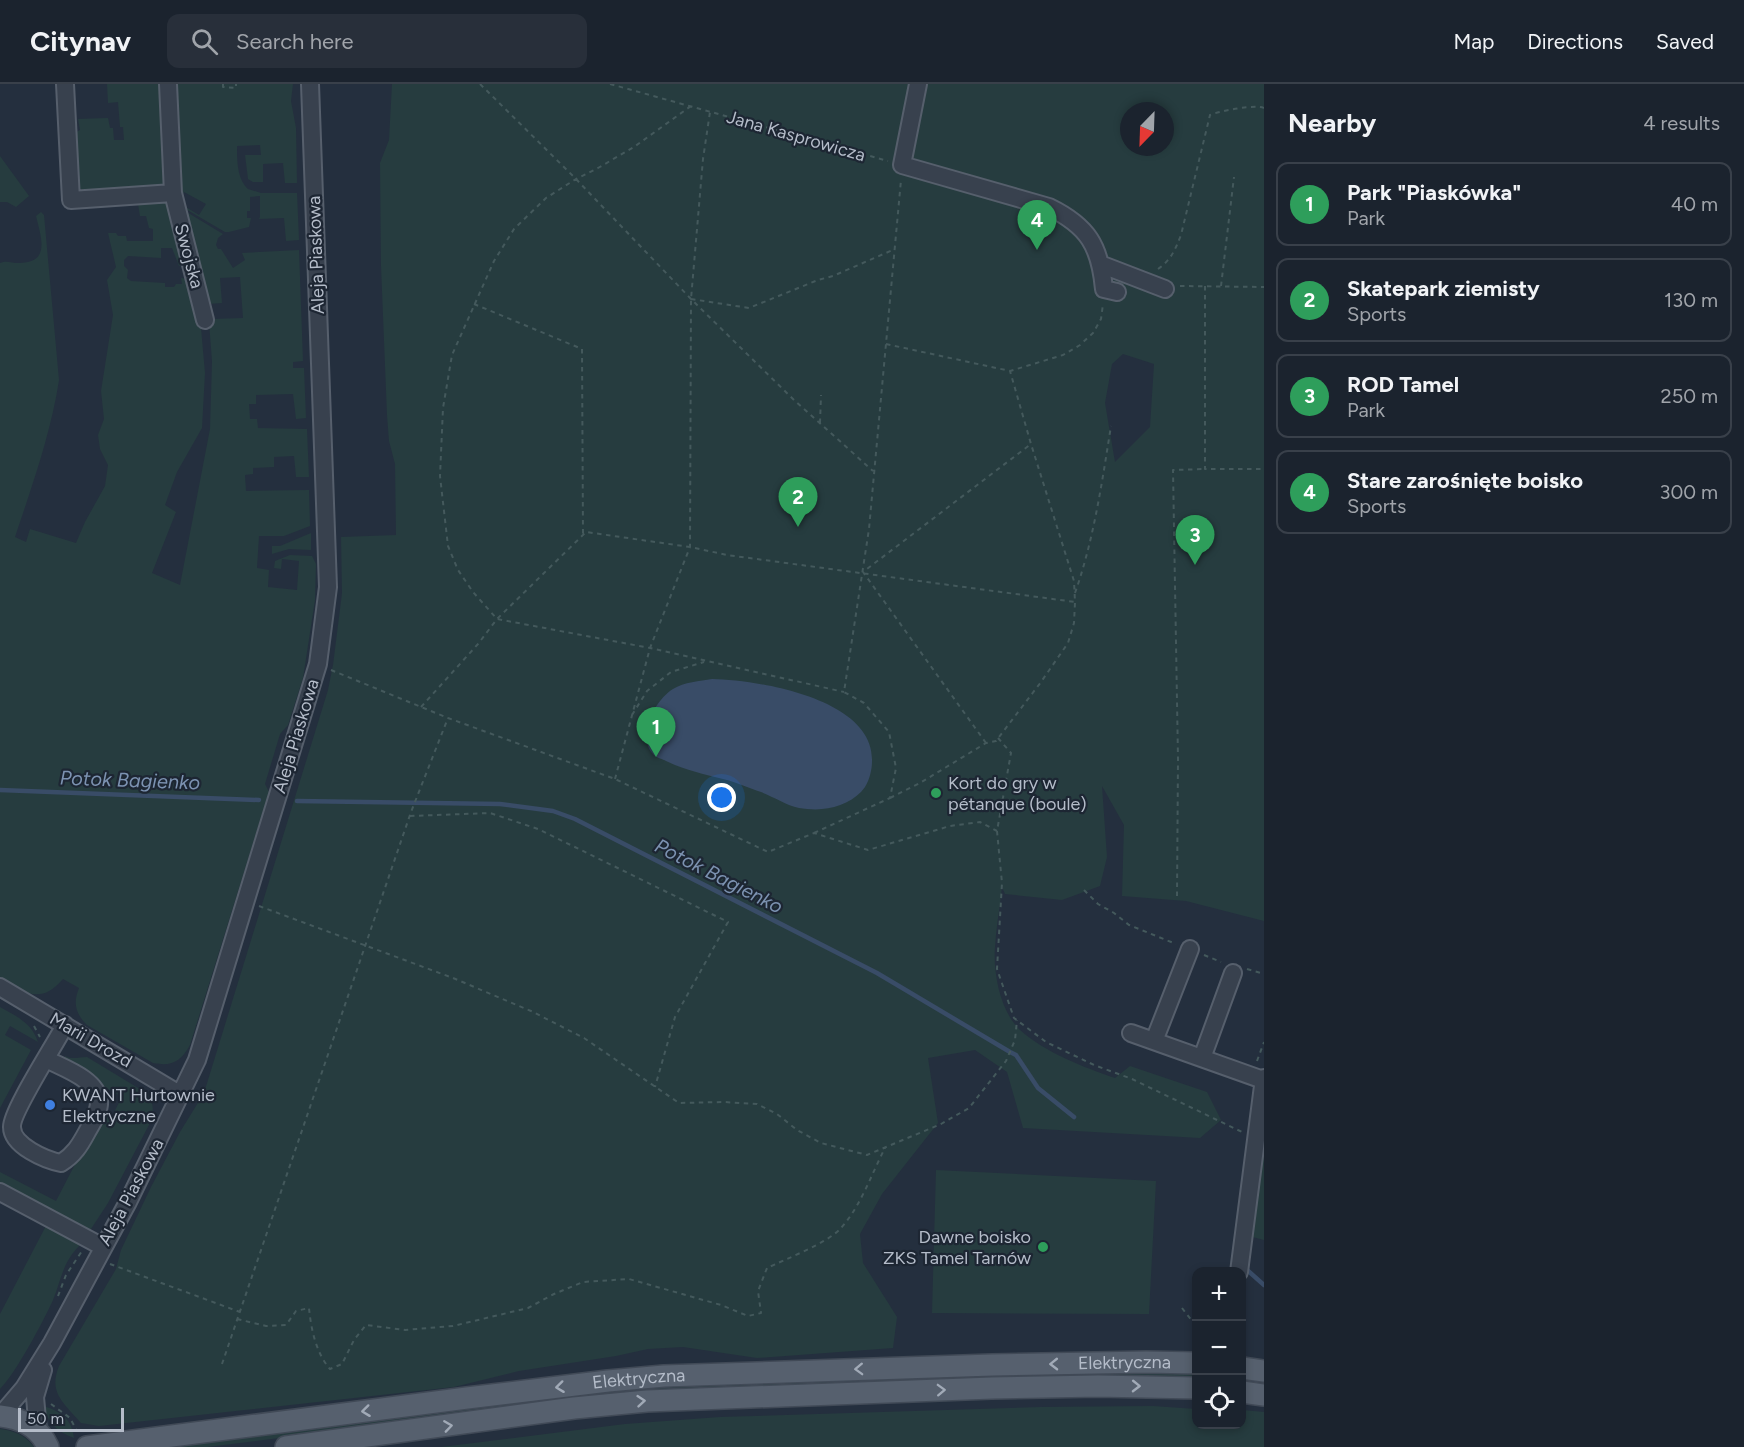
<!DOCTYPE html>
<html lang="en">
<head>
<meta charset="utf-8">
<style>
  :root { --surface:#1b232e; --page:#282f3a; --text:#f1f3f6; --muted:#a0a4aa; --line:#39404a; --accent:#8ab4f8 }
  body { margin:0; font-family:Figtree,sans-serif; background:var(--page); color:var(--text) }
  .controls { position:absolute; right:18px; bottom:18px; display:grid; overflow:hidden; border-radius:12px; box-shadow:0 3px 9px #0003 }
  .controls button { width:54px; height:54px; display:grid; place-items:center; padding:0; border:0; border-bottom:2px solid var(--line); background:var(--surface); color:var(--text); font:30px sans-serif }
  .compass { position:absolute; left:1120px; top:18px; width:54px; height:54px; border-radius:50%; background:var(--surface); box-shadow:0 3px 9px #0003; rotate:203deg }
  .scale { position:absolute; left:18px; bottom:15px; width:106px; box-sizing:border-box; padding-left:6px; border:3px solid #b4bcc9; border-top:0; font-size:16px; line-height:21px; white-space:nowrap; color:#b4bcc9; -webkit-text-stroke:4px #1d2633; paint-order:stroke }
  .you { position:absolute; left:722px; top:714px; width:21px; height:21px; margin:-15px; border:4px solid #fff; border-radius:50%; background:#1a73e8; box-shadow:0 0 0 9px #1a73e833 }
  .badge { display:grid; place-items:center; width:39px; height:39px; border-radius:50%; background:var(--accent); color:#fff; font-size:20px; font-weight:700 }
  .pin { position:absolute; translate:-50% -50px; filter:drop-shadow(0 2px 3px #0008) }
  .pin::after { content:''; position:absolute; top:32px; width:21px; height:18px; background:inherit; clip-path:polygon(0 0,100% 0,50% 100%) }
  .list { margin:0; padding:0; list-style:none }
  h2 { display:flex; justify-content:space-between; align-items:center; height:78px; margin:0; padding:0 24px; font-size:26px }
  h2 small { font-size:20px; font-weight:400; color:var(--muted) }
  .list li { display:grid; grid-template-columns:39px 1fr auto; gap:18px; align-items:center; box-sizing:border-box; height:84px; margin:0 12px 12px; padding:0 12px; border:2px solid var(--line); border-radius:12px }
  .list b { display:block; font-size:22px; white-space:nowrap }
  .list p { margin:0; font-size:20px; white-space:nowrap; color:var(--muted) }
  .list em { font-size:20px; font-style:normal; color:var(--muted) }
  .icon { flex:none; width:33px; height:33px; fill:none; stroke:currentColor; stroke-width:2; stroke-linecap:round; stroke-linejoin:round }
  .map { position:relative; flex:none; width:1264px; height:1363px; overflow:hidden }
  header { display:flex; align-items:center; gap:36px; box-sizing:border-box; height:84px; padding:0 30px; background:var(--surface); border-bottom:2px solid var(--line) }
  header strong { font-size:28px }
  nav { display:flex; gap:33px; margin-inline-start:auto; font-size:21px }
  .search { width:420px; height:54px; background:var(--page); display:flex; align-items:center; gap:15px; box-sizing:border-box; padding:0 21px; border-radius:12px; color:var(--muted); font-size:22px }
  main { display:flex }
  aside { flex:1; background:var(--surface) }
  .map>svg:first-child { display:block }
  .green { fill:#263c3f; fill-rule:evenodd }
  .water { fill:#394c67 }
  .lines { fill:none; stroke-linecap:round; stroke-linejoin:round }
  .stream { stroke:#394c67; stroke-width:4.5 }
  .minor-casing { stroke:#565f6c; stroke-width:20 }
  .major-casing { stroke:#414a57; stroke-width:24 }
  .path { stroke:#44595c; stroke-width:2; stroke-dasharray:4.5 4.5; stroke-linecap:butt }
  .minor { stroke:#38414e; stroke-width:16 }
  .major { stroke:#56606e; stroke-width:21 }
  .oneway { stroke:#a1aab7 }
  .leisure-dot { fill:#2e9e5b; stroke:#1d2633; stroke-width:2 }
  .shop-dot { fill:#3f7fe0; stroke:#1d2633; stroke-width:2 }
  .labels { text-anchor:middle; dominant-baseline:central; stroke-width:4.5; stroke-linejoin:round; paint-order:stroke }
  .street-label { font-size:18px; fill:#b4bcc9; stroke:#1d2633 }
  .poi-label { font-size:18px; fill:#b4bcc9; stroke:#1d2633; text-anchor:start }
  .water-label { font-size:20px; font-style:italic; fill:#7c92b1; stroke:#1d2633 }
</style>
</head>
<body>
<header>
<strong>Citynav</strong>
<div class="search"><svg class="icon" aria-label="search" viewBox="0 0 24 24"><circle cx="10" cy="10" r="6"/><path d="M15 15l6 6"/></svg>Search here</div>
<nav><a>Map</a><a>Directions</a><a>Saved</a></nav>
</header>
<main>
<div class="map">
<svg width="1264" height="1363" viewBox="0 0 1264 1363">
  <rect width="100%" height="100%" fill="#242f3e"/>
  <path class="green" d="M107,0H163L167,98L164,102L83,108L77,101L74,49L80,46L78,35L108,34L110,44H113L114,56H124L123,43H120L118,18L108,19Z
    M175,0H293L291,17L296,44L297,99H285L283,79L263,80V98H253L248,95L245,71H261L260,61L237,62C237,76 237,95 248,105L261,109H297L299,156L286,157L284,134L259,135L260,133V112L250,113V127H247V134H251L249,143L229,148H225L184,124V122L199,131L206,120L184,108L183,110L182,109Z
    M392,0H1264V837L1186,817L1122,812L1124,741L1102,702L1107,773L1100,802L1062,816L1005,810L1002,803C1000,823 996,843 995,863C993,889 1000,927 1020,946C1046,969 1083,983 1115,994L1130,982L1207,1008L1221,1036L1200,1054L1023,1044L1007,988L975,966L928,974L938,1039L882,1110L860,1150L863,1179L897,1233L893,1264L757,1274L683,1263L648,1265L616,1272L519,1287L454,1303L99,1342L81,1339C64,1319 48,1309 59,1282L116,1185L121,1166L151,1103L180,1048L204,1009L328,606L333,581L342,509L341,453L396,451L395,380L389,357L387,331L381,182L380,79L389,56ZM1129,27H1165V63H1129ZM1123,270L1154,280L1150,343L1115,378L1105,319L1112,280Z
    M0,72L29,112L16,123L7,118H0Z
    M161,117L169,121L185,180L179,182L172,164H161V174L128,172L124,176V182L128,186L127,194L131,197L165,199V203H174L176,200H182L181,194L188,195L201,244L205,289L202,344L177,388L165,421L176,428L152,489L180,501L210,345L212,277L209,238L212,235L243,234L240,193L220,194L222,219L207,220L185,127L223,150L218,154L216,161L218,165H221L233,184L245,176L242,169L299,166L303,277L293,278V284H304L306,334L296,335L293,310L256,311V320H249L250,335H257L258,344L307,345L309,393H296L294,372L274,373V383L253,384V390L245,391L246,407L309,406L310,442L284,452H259L257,484L269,486L268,503L297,506L299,477L282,475L281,485L274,484L275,477L290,471L312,472L316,480L315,516L303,594L288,641L280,650L265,700L269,708L190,961C181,977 172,983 153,979L87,941C75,929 73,919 79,904L63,895C41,921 25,909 0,895V179C7,176 11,179 19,179C51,179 41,153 36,132L41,128L44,131L59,296C51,349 32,402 15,453L26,458L30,445L76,459L85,438L105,402L108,381L100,365L98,351L104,335L101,307L113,231L107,196L116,183L108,149H116L118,152H126L127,157H153V145L149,144L146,132H140L138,120L161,119Z
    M311,449V466L289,465L272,470V462H280Z
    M0,923C16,932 32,939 38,958L10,942L5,951L31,966L0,1024Z
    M65,972C72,976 79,973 87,973L148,1010C154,1020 154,1027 150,1039L108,1119L89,1148L0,1101V1088L56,1117L98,1036L104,1030H113L122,1013L65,981Z
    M1264,989V1156L1245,1151Z
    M936,1086L1156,1097L1149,1230L932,1229Z
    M48,1138L82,1159C62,1178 62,1194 53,1216C43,1238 16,1289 0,1305V1230Z
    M997,1288H1196V1296H998Z
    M988,1289L989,1296L561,1318L208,1363H147L629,1302Z
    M44,1322C61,1328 72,1335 74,1354C57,1348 48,1339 44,1322Z
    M1153,1322L1196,1325V1340H1242V1326L1264,1328V1363H441L625,1340L720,1333L1041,1323Z
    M0,1345C15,1347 25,1351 34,1363H0Z"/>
  <path class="water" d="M712,595C759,596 874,615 872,677C872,685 870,695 865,703C856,716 838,724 822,725C815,726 806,725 799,724C786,721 774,713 761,708C749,704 736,698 723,695C703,690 685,686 666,677C663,675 657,674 654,671C635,653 655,616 673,605C684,598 700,597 712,595Z"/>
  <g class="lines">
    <path class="stream" d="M0,706L259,716
      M297,717L500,720L553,727L575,735L877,889L1010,968L1016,971L1038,1004L1074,1033
      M1246,1185L1264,1201"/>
    <g class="minor-casing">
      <path id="minor" d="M65,0L71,116L173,109L205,236
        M168,0L173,109
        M918,0L902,81L1049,123C1088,142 1100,162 1104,205L1117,208
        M1100,180L1165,205
        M0,903L181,1011
        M1131,949L1263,996
        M1154,957L1190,865
        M1202,974L1233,889
        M46,975C63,984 97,995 99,1017C100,1027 92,1039 87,1048C80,1061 74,1071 61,1079C46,1076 12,1062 12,1043C11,1028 56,959 65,941
        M0,1108L103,1163
        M1239,1188L1264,994
        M0,1332L24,1304L52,1259L128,1118L197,976L318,580L328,503L310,0
        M38,1347L35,1313L43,1286"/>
    </g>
    <g class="major-casing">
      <g id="major">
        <path d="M1242,1284L1264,1287"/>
        <path d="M1242,1308L1264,1311"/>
        <path d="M0,1332C21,1334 39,1343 48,1363"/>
        <path id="s1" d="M87,1363L467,1314L608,1297L664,1292L992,1281L1146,1278L1196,1279"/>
        <path d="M286,1363L574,1324L647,1317L992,1304L1098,1302L1196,1304"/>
      </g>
    </g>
    <path class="path" d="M223,0V3L236,4V0
      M480,0L576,95L691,215L794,316L873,387
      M610,0L888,77
      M691,22L634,63L598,84L576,95L546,114L514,145L494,177L452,271L443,324L440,392L448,462L458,486L473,508L497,535L650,564L844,608
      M1158,185C1171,176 1175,166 1181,151L1210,31C1219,27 1255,20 1264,24
      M1180,202L1264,203
      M1205,202V385H1264
      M1221,202L1234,93
      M691,215L749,224L818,196L833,192L895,165
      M474,220L582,265L583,451
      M886,260L1010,287L1063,271L1080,261L1093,249L1101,235L1103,220
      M820,339L821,311
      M1075,509C1094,455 1102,398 1111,342
      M331,586L448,634L615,695L768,768L814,749L868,766L950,742L980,738L997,747
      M421,623L478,560L497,535L586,448L690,463L727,471L1075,518
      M632,631L647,607L671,588L704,578
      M998,654L1011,669L997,747L1002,799L997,885L1014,934L1046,958L1094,981L1132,995L1242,1048
      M986,659L863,488L1031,360
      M615,695L650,564L690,463L691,215L703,75L710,28
      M890,714L920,699L986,659L996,657L1041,598L1068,559L1074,539L1075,518L1074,497L1031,360L1010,287
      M410,732L490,729L538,745L728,838L675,933L655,1003
      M814,749L890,714L896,684L889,648L864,619L844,608L869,445L901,96
      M1084,806L1098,820L1114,829L1129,841L1176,860
      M1177,812L1178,675L1173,386L1205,385
      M259,822L453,894L531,927L584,954L679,1019L724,1018L757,1020L777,1030L797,1046L821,1059L867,1071L941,1040L969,1024L1006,977L1015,956L1017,936
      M1204,871L1221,878
      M1247,885L1264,890
      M34,942L40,953
      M1257,977L1264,958
      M110,1180L240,1228
      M58,1212L66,1191L82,1167
      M1182,1224L1196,1242
      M237,1235L266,1242L286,1241L296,1227L309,1224C311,1245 316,1269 330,1285L342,1280L354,1256L366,1241L405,1246L453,1242L528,1224L554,1210L583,1198L629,1195L721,1221L748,1232L761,1229L758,1207L767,1184C786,1175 827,1159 840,1145C860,1124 872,1089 885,1064
      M222,1280L411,728L448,634
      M51,1320L70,1334L77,1347"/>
    <use href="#minor" class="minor"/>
    <use href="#major" class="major"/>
  </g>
  <defs><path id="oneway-chevron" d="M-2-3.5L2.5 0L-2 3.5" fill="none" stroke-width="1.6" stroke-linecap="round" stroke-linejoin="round" transform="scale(1.5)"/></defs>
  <g class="oneway">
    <use href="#oneway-chevron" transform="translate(1054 1280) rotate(179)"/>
    <use href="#oneway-chevron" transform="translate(859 1285) rotate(178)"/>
    <use href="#oneway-chevron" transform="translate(1136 1302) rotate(1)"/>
    <use href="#oneway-chevron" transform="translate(560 1303) rotate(173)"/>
    <use href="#oneway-chevron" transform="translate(941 1306) rotate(-2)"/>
    <use href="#oneway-chevron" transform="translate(641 1317) rotate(-5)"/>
    <use href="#oneway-chevron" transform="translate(366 1327) rotate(173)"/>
    <use href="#oneway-chevron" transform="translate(448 1342) rotate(-8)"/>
  </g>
  <g class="leisure-dot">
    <circle cx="936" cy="709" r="6"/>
    <circle cx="1043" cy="1163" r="6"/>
  </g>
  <circle class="shop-dot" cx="50" cy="1021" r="6"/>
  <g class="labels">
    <g class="street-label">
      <text transform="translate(796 52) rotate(16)">Jana Kasprowicza</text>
      <text transform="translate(316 171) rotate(-92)">Aleja Piaskowa</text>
      <text transform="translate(189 172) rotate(75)">Swojska</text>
      <text transform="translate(296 652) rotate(-73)">Aleja Piaskowa</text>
      <text transform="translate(91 956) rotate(30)">Marii Drozd</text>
      <text transform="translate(131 1108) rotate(-62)">Aleja Piaskowa</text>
      <text stroke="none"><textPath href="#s1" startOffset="1042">Elektryczna</textPath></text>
      <text stroke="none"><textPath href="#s1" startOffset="556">Elektryczna</textPath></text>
    </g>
    <g class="poi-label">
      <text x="948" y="699">Kort do gry w<tspan x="948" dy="21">pétanque (boule)</tspan></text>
      <text x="62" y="1011">KWANT Hurtownie<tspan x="62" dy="21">Elektryczne</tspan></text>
      <text x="1031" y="1153" text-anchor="end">Dawne boisko<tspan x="1031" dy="21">ZKS Tamel Tarnów</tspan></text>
    </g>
    <g class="water-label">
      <text transform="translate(130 696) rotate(2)">Potok Bagienko</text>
      <text transform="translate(719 792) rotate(27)">Potok Bagienko</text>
    </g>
  </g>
</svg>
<div class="controls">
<button>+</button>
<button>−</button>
<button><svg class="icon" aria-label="locate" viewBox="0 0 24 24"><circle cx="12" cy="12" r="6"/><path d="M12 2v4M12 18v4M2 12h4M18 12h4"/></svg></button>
</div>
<svg class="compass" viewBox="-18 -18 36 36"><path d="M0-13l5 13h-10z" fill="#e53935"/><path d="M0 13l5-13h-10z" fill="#a0a4aa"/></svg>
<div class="scale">50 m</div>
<div class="you"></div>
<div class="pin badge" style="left:656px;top:673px;background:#2e9e5b">1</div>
<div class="pin badge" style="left:798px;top:443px;background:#2e9e5b">2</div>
<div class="pin badge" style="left:1195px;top:481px;background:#2e9e5b">3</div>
<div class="pin badge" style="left:1037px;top:166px;background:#2e9e5b">4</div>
</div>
<aside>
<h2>Nearby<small>4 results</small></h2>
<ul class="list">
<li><span class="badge" style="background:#2e9e5b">1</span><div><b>Park &quot;Piaskówka&quot;</b><p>Park</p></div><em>40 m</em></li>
<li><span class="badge" style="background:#2e9e5b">2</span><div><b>Skatepark ziemisty</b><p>Sports</p></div><em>130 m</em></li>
<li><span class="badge" style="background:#2e9e5b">3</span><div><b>ROD Tamel</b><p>Park</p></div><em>250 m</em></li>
<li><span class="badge" style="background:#2e9e5b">4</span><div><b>Stare zarośnięte boisko</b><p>Sports</p></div><em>300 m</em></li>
</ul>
</aside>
</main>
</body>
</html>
